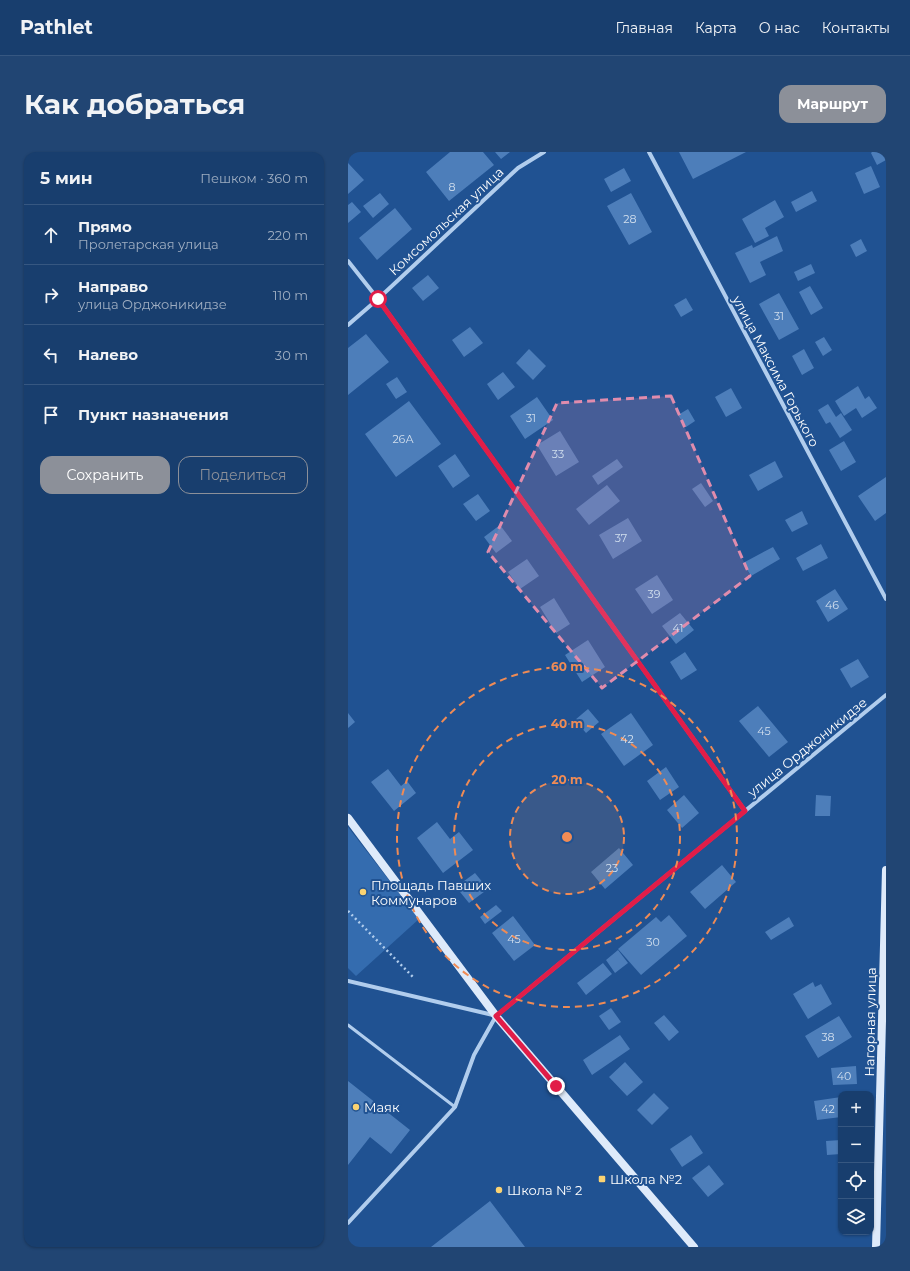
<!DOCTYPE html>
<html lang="ru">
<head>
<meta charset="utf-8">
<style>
  :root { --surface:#183e6e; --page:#214573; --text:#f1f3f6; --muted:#9faec2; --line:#365781; --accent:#8c9099 }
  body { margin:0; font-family:Montserrat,sans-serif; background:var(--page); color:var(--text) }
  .controls { position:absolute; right:12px; bottom:12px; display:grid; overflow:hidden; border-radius:8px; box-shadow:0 1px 3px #0004 }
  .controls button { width:36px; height:36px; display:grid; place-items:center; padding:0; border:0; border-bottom:1px solid var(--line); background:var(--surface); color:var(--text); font:20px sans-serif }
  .stop { position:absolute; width:12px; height:12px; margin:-9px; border:3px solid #e11d48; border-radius:50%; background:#fff }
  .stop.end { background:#e11d48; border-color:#fff; box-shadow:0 1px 4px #0008 }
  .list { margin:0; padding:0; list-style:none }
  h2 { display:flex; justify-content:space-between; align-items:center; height:52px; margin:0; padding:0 16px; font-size:17px }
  h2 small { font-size:13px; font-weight:400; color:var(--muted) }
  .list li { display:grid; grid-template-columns:26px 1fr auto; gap:12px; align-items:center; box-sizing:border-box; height:60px; padding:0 16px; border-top:1px solid var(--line) }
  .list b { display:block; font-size:15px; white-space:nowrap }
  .list p { margin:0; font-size:13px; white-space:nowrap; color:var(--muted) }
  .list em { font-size:13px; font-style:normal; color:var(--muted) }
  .actions { display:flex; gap:8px; padding:12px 16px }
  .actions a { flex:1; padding:9px 0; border:1px solid var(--accent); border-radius:12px; text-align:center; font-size:14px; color:var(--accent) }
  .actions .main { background:var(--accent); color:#fff }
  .icon { flex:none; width:22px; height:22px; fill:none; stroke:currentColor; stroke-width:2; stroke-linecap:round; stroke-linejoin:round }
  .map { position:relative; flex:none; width:538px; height:1095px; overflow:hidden; border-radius:12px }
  header { display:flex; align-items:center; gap:24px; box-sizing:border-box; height:56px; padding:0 20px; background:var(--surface); border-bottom:1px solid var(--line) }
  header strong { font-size:19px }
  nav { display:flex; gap:22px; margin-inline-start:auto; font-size:14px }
  .intro { display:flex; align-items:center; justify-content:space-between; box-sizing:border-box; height:96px; padding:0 24px }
  h1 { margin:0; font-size:28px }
  .button { padding:10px 18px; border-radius:12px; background:var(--accent); color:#fff; font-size:14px; font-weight:700 }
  main { display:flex; gap:24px; padding:0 24px }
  aside { flex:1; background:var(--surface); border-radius:12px; box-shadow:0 1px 3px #0004 }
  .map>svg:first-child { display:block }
  .green { fill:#346caf }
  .building { fill:#4d7eba }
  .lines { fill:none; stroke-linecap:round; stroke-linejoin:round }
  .path { stroke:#b1cded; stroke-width:2.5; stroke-dasharray:2 3; stroke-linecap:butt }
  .lane { stroke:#b1cded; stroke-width:3 }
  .street { stroke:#b1cded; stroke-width:4 }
  .secondary { stroke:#deeafa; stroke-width:8 }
  .route { stroke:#e11d48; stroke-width:5 }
  .marked { fill:#e08cad; fill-opacity:0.2; stroke:#e08cad; stroke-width:3; stroke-dasharray:8 5; stroke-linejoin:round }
  .ring { fill:none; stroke:#ef8b55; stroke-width:2; stroke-dasharray:7 5 }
  .poi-dot { fill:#fbd372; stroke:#205292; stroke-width:1.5 }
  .labels { text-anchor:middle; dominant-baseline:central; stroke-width:4; stroke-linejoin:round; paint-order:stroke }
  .number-label { font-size:11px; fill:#d2dfee }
  .street-label { font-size:13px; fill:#fff; stroke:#205292 }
  .poi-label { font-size:13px; fill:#fff; stroke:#205292; text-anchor:start }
  .centre { fill:#ef8b55; stroke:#205292; stroke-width:2 }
  .ring-label { font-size:12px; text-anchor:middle; font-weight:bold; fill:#ef8b55; stroke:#205292; stroke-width:4; stroke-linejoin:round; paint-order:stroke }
</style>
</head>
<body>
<header>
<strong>Pathlet</strong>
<nav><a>Главная</a><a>Карта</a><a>О нас</a><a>Контакты</a></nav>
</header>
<div class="intro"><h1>Как добраться</h1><a class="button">Маршрут</a></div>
<main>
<aside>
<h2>5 мин<small>Пешком · 360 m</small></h2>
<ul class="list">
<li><svg class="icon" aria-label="ahead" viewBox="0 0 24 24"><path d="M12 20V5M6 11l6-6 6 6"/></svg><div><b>Прямо</b><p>Пролетарская улица</p></div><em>220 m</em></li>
<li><svg class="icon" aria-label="right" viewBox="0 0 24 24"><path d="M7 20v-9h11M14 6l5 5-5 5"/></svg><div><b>Направо</b><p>улица Орджоникидзе</p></div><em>110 m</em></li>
<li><svg class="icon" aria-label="left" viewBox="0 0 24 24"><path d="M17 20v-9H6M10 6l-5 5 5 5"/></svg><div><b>Налево</b></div><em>30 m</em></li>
<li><svg class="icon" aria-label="arrive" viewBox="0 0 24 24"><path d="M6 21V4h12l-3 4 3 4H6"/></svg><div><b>Пункт назначения</b></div></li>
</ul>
<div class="actions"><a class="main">Сохранить</a><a>Поделиться</a></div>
</aside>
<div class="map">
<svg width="538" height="1095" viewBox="0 0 538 1095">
  <rect width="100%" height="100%" fill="#205292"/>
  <path class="green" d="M0,675L71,767L8,824L0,816Z"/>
  <path class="building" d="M102,0H135L146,13L101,49L78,20Z
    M147,0H162L153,7Z
    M331,0H398L345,27Z
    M524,0H538V8L529,13L523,1Z
    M0,11L16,28L0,42Z
    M523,14L532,35L516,42L507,21Z
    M276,16L283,29L263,40L256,27Z
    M464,39L469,49L448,60L443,50Z
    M32,41L41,52L25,66L15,54Z
    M283,41L304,80L281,93L259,54Z
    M427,48L436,65L417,76L421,84L407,91L394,67Z
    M4,50L13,60L0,71V53Z
    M47,56L64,77L29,108L11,86Z
    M429,84L435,99L412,110L418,123L402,131L387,101L404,93L405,96Z
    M513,87L519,99L508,105L502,93Z
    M463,112L467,121L450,129L446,120Z
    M80,123L91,136L75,149L64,136Z
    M462,134L475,156L463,163L451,140Z
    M431,141L451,177L431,188L411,152Z
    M338,146L345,158L333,165L326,153Z
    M122,175L135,191L116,205L104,188Z
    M18,182L41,210L0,243V196Z
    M476,185L484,198L475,204L467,190Z
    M181,197L198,214L185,228L168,211Z
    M456,197L466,216L454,223L444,204Z
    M155,220L167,235L150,248L139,232Z
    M49,225L59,240L48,247L38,232Z
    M510,234L517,247L521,244L529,256L514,266L508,256L496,264L487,249Z
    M383,236L394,256L378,265L367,245Z
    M189,245L205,268L177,287L162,264Z
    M61,249L93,292L48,325L17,282Z
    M480,252L488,265L493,261L504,278L492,286L482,270L478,272L470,258Z
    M340,257L347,269L338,275L330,263Z
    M212,279L231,310L208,324L189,293Z
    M496,289L508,310L493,319L481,298Z
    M107,302L122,324L105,336L90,314Z
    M269,307L275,315L250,333L244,324Z
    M427,309L435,325L410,339L401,323Z
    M538,325V361L527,369L510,344Z
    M353,331L365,349L357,355L344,337Z
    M259,333L272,349L241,373L228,357Z
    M130,342L142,359L128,369L115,352Z
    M454,359L460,372L444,380L437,368Z
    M280,366L294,389L265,407L251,383Z
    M152,373L164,389L148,401L136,385Z
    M473,392L480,406L455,419L448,406Z
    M425,395L432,407L403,424L395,411Z
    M179,407L191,424L172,437L160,420Z
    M309,423L325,448L304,462L287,437Z
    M487,437L500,457L480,470L468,449Z
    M206,446L222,472L208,481L192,455Z
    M332,461L346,478L328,492L314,474Z
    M240,488L257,515L234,530L217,503Z
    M337,500L349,518L333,528L322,510Z
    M510,507L521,525L503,536L492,517Z
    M410,554L440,590L421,605L391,569Z
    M240,557L251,570L238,581L227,568Z
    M0,561L7,570L0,576Z
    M283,561L305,593L276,614L253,582Z
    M318,615L331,635L312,648L299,629Z
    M40,617L53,634L59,629L68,641L46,659L23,630Z
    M336,643L351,661L334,676L319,658Z
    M468,643L483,644L482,664H467Z
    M89,670L102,687L111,680L125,698L95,721L69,686Z
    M271,696L285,713L257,737L243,720Z
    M374,713L388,730L357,757L342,740Z
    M127,721L140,737L121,751L108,735Z
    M148,753L154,759L137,772L132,765Z
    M321,763L339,784L293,823L270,797L308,765L313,770Z
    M165,764L187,793L166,809L144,781Z
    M441,765L446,774L423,788L417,780Z
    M270,798L280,811L267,821L258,808Z
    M255,811L264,822L238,843L229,831Z
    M465,830L467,835L473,832L484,852L460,867L445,842Z
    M263,856L273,870L261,878L251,864Z
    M316,863L331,880L321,889L306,871Z
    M491,864L504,885L470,906L457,884Z
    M272,883L282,897L244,923L235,908Z
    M277,910L295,930L279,944L261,925Z
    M508,914L509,932L485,933L483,916Z
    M0,929L62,978L43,1002L22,985L0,1013Z
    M306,941L321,956L304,973L289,958Z
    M493,945V965L469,968L466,949Z
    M343,983L355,1001L334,1015L322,997Z
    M493,988V1002L479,1003L478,989Z
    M361,1013L376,1032L360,1045L344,1026Z
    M142,1049L177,1095H83Z"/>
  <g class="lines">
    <path class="path" d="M0,759L65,825"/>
    <path class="lane" d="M0,873L107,955"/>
    <path class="street" d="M301,0L538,447
      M0,109L30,147L397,659
      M0,173L30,147L170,16L196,0
      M0,829L145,863
      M0,1071L107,955L126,903L148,864L538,543"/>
    <path class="secondary" d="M0,666L148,864L346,1095
      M528,1095L538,718"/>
  </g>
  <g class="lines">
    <path class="route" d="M30,147L397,659L148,864L208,934"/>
  </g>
  <path class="marked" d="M323,244L402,424L254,536L140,400L209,251Z"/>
  <circle cx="219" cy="685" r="57" fill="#ef8b55" fill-opacity=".12"/>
  <g class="ring">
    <circle cx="219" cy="685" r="57"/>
    <circle cx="219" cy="685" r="113"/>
    <circle cx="219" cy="685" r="170"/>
  </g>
  <g class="poi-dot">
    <circle cx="15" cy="740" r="4"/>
    <circle cx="8" cy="955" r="4"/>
    <rect x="250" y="1023" width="8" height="8" rx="2"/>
    <circle cx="151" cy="1038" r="4"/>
  </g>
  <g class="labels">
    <g class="number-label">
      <text x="104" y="35">8</text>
      <text x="282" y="67">28</text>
      <text x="431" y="164">31</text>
      <text x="183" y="266">31</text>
      <text x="55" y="287">26А</text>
      <text x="210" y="302">33</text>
      <text x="273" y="386">37</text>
      <text x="306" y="442">39</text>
      <text x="484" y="453">46</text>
      <text x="330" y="476">41</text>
      <text x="416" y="579">45</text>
      <text x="279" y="587">42</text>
      <text x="264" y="716">23</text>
      <text x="166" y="787">45</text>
      <text x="305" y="790">30</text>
      <text x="480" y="885">38</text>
      <text x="496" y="924">40</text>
      <text x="480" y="957">42</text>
    </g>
    <g class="street-label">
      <text transform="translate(98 69) rotate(-43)">Комсомольская улица</text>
      <text transform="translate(428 219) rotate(62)">улица Максима Горького</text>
      <text transform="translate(459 595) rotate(-39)">улица Орджоникидзе</text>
      <text transform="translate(522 870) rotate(-89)">Нагорная улица</text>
    </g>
    <g class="poi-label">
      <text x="23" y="733">Площадь Павших<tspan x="23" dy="15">Коммунаров</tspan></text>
      <text x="16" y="955">Маяк</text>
      <text x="262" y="1027">Школа №2</text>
      <text x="159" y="1038">Школа № 2</text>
    </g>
  </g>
  <circle cx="219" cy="685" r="6" class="centre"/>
  <g class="ring-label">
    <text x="219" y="519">60 m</text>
    <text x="219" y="576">40 m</text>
    <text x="219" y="632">20 m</text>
  </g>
</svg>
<div class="controls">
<button>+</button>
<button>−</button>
<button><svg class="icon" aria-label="locate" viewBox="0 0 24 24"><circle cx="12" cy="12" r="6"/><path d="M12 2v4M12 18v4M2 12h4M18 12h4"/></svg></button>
<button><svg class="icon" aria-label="layers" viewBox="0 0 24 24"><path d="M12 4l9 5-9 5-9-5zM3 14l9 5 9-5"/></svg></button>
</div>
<div class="stop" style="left:30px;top:147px"></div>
<div class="stop end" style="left:208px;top:934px"></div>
</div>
</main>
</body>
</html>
